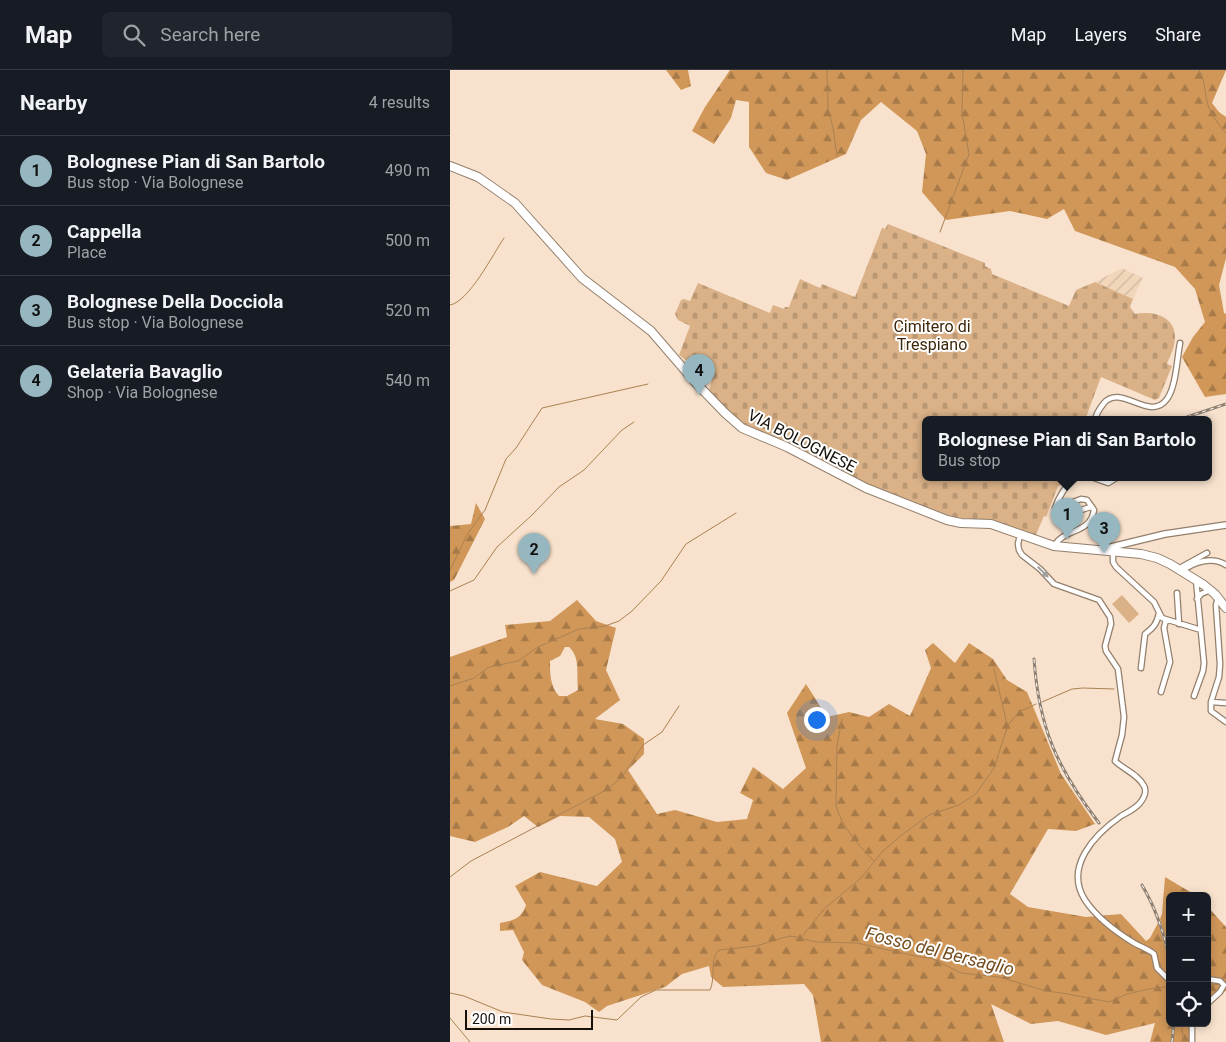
<!DOCTYPE html>
<html lang="en">
<head>
<meta charset="utf-8">
<style>
  :root { --surface:#171b24; --page:#20242c; --text:#f1f3f6; --muted:#9ea1a6; --line:#363941; --accent:#97b7c0 }
  body { margin:0; font-family:Roboto,sans-serif; background:var(--page); color:var(--text) }
  .controls { position:absolute; right:15px; bottom:15px; display:grid; overflow:hidden; border-radius:8px; box-shadow:0 2px 8px #0003 }
  .controls button { width:45px; height:45px; display:grid; place-items:center; padding:0; border:0; border-bottom:1px solid var(--line); background:var(--surface); color:var(--text); font:25px sans-serif }
  .scale { position:absolute; left:15px; bottom:12px; width:128px; box-sizing:border-box; padding-left:5px; border:2px solid #171009; border-top:0; font-size:14px; line-height:18px; white-space:nowrap; color:#171009; -webkit-text-stroke:4px #fff; paint-order:stroke }
  .you { position:absolute; left:366px; top:649px; width:18px; height:18px; margin:-12px; border:4px solid #fff; border-radius:50%; background:#1a73e8; box-shadow:0 0 0 8px #1a73e833 }
  .badge { display:grid; place-items:center; width:32px; height:32px; border-radius:50%; background:var(--accent); color:#111; font-size:16px; font-weight:700 }
  .pin { position:absolute; translate:-50% -41px; filter:drop-shadow(0 1px 2px #0008) }
  .pin::after { content:''; position:absolute; top:26px; width:18px; height:15px; background:inherit; clip-path:polygon(0 0,100% 0,50% 100%) }
  .popup { position:absolute; left:472px; top:346px; width:290px; height:65px; box-sizing:border-box; display:grid; place-content:center; border-radius:8px; background:var(--surface); filter:drop-shadow(0 1px 4px #0005); font-size:16px; white-space:nowrap; color:var(--muted) }
  .popup b { font-size:19px; color:var(--text) }
  .popup::after { content:''; position:absolute; left:50%; top:100%; margin-left:-10px; border:10px solid transparent; border-top-color:var(--surface) }
  .list { margin:0; padding:0; list-style:none }
  h2 { display:flex; justify-content:space-between; align-items:center; height:65px; margin:0; padding:0 20px; font-size:21px }
  h2 small { font-size:16px; font-weight:400; color:var(--muted) }
  .list li { display:grid; grid-template-columns:32px 1fr auto; gap:15px; align-items:center; box-sizing:border-box; height:70px; padding:0 20px; border-top:1px solid var(--line) }
  .list b { display:block; font-size:19px; white-space:nowrap }
  .list p { margin:0; font-size:16px; white-space:nowrap; color:var(--muted) }
  .list em { font-size:16px; font-style:normal; color:var(--muted) }
  .icon { flex:none; width:28px; height:28px; fill:none; stroke:currentColor; stroke-width:2; stroke-linecap:round; stroke-linejoin:round }
  .map { position:relative; flex:none; width:776px; height:972px; overflow:hidden }
  header { display:flex; align-items:center; gap:30px; box-sizing:border-box; height:70px; padding:0 25px; background:var(--surface); border-bottom:1px solid var(--line) }
  header strong { font-size:24px }
  nav { display:flex; gap:28px; margin-inline-start:auto; font-size:18px }
  .search { width:350px; height:45px; background:var(--page); display:flex; align-items:center; gap:12px; box-sizing:border-box; padding:0 18px; border-radius:8px; color:var(--muted); font-size:19px }
  main { display:flex }
  aside { flex:1; background:var(--surface) }
  .map>svg:first-child { display:block }
  .built { fill:#f1d6ba }
  .industrial { fill:url(#industrial-furrows) }
  .forest { fill:url(#forest-firs); fill-rule:evenodd }
  .cemetery { fill:url(#cemetery-stones) }
  .pitch { fill:#dbb288 }
  .lines { fill:none; stroke-linecap:round; stroke-linejoin:round }
  .stream { stroke:#ab8152; stroke-width:1 }
  .minor-casing { stroke:#937f6b; stroke-width:7 }
  .tertiary-casing { stroke:#937f6b; stroke-width:8 }
  .primary-casing { stroke:#937f6b; stroke-width:10 }
  .minor { stroke:#fff; stroke-width:4.5 }
  .tertiary { stroke:#fff; stroke-width:5.5 }
  .primary { stroke:#fff; stroke-width:8 }
  .rail-casing { stroke:#8f8071; stroke-width:3 }
  .rail { stroke:#fff; stroke-width:1; stroke-dasharray:4; stroke-linecap:butt }
  .oneway { fill:#a29f9d }
  .labels { text-anchor:middle; dominant-baseline:central; stroke-width:4; stroke-linejoin:round; paint-order:stroke }
  .park-label { font-size:16px; fill:#3d260a; stroke:#fff }
  .street-label { font-size:16px; fill:#171009; stroke:#fff }
  .water-label { font-size:18px; font-style:italic; fill:#754e20; stroke:#fff }
</style>
</head>
<body>
<header>
<strong>Map</strong>
<div class="search"><svg class="icon" aria-label="search" viewBox="0 0 24 24"><circle cx="10" cy="10" r="6"/><path d="M15 15l6 6"/></svg>Search here</div>
<nav><a>Map</a><a>Layers</a><a>Share</a></nav>
</header>
<main>
<aside>
<h2>Nearby<small>4 results</small></h2>
<ul class="list">
<li><span class="badge">1</span><div><b>Bolognese Pian di San Bartolo</b><p>Bus stop · Via Bolognese</p></div><em>490 m</em></li>
<li><span class="badge">2</span><div><b>Cappella</b><p>Place</p></div><em>500 m</em></li>
<li><span class="badge">3</span><div><b>Bolognese Della Docciola</b><p>Bus stop · Via Bolognese</p></div><em>520 m</em></li>
<li><span class="badge">4</span><div><b>Gelateria Bavaglio</b><p>Shop · Via Bolognese</p></div><em>540 m</em></li>
</ul>
</aside>
<div class="map">
<svg width="776" height="972" viewBox="0 0 776 972">
  <defs>
    <pattern id="industrial-furrows" width="10" height="10" patternUnits="userSpaceOnUse" patternTransform="scale(1.25)"><rect width="10" height="10" fill="#f1d6ba"/><path d="M-1 1l2-2M0 10L10 0M9 11l2-2" fill="none" stroke="#ceb79f"/></pattern>
    <pattern id="forest-firs" width="22" height="20" patternUnits="userSpaceOnUse" patternTransform="scale(1.25)"><rect width="22" height="20" fill="#d09759"/><path d="M5 1l3.5 6h-7zM16 11l3.5 6h-7z" fill="#a87a48"/></pattern>
    <pattern id="cemetery-stones" width="16" height="16" patternUnits="userSpaceOnUse" patternTransform="scale(1.25)"><rect width="16" height="16" fill="#dbb288"/><path d="M2 7V4a2 2 0 0 1 4 0v3zM10 15v-3a2 2 0 0 1 4 0v3z" fill="#bb9874"/></pattern>
  </defs>
  <rect width="100%" height="100%" fill="#f8e2cd"/>
  <path class="built" d="M693,814L704,833L718,874L720,900L715,875L701,834L690,816Z"/>
  <path class="industrial" d="M672,198L693,208L683,229L645,212Z"/>
  <path class="forest" d="M216,0H238L241,16L231,20Z
    M280,0H776L762,33L769,42L776,47V188L769,215L774,243L776,244V324L755,327L732,287L743,267L755,252L745,219L725,197L625,161L614,139L597,149L560,141L496,150L472,122L476,84L467,61L431,32L411,50L396,84L337,110L316,103L299,77V32L286,30L281,48L264,74L242,61L255,37Z
    M26,433L35,449L4,510L0,512V456L21,454Z
    M127,530L146,551L166,558L156,600L170,630L145,649L173,654L194,669V684L178,700L207,744L225,740L267,752L297,749L303,730L290,723L303,697L333,719L356,698L337,643L356,614L377,647L399,642L419,647L439,634L460,646L481,598L475,580L483,573L505,593L519,573L543,589L557,610L577,622L611,704L645,754L626,761L598,759L560,824L578,837L636,847L671,844L696,871L700,868L708,853L715,875L720,900V953H745L739,972H700L705,953L656,965L608,951L581,954L541,934L554,972H371L363,925L354,914L273,917L261,907L259,896L232,904L215,917L157,936L149,942L135,932L92,915L72,890L74,882L63,860L50,861V853C63,851 72,848 76,835L65,816L90,802L147,816L172,792L165,769L139,747L110,746L88,757L74,746L58,757L25,772L0,766V587L57,567L55,555L100,551ZM115,577H119C131,588 126,605 128,620L117,626H109C100,616 100,604 100,591L110,586Z
    M715,807L747,826H720V884L710,849L712,844Z
    M757,836L776,857V921L757,928Z"/>
  <path class="cemetery" d="M438,154L535,193V196L541,199L542,204L619,236L626,220L645,212L683,229L680,237L685,244C706,240 730,248 724,275C723,281 719,288 717,294L722,296L709,328L705,330L651,307L635,350H476V408H613L610,416H608L596,447L594,446L585,467L540,451L496,446L401,407L294,356L258,322L262,310L229,285L240,256L228,250L225,244L231,230L234,229L240,231L248,213L320,243L323,235L334,239L335,237H339L350,209L370,218L372,214L405,227L432,158L435,159Z"/>
  <path class="pitch" d="M672,525L689,544L679,553L662,534Z"/>
  <g class="lines">
    <path class="stream" d="M377,0L378,38L383,58L387,86
      M749,0C756,11 754,23 758,35C761,45 769,55 776,63
      M490,162L519,84L512,43L513,0
      M0,235C19,232 43,184 54,168
      M0,500L18,463L35,440L56,389L66,378L92,338L198,314
      M0,521L24,510L47,477L82,445L109,417L134,400L172,360L184,352
      M544,599L557,654
      M0,616L24,608L39,597L68,591L88,577L129,559L155,556L169,551L182,541L211,511L236,474L286,443
      M592,632L622,619L633,618L664,619
      M392,649L387,675L386,736C392,757 409,776 425,792
      M0,807L21,791L158,719L172,707L193,675L212,662L229,636
      M351,868L374,839L411,808L433,781L453,764L479,745L509,735L526,724L544,698L558,655L569,642L586,634
      M757,916L770,914
      M0,923L14,926L53,942L101,949L119,950L135,946L167,950L191,927L206,920H260C266,908 259,889 269,880L306,876L339,866L346,867L366,872L407,873L470,887L481,888L511,903L549,907L596,921L612,923L659,932L677,924L699,919L715,917L720,918
      M0,948L20,972
      M731,953L734,972"/>
    <g class="minor-casing">
      <path id="minor" d="M645,350C646,344 650,338 654,333C671,313 700,353 717,329C726,317 727,289 730,273
        M625,408C616,415 608,428 605,438L607,444C621,449 630,438 642,437
        M644,408L658,413L666,408
        M570,465L568,474L569,480L572,485L590,499L604,514L649,530L660,547L661,554L655,576L656,581L668,599L674,647L672,665L665,691C673,699 689,705 694,716C697,721 694,728 690,733C685,739 678,742 671,746C644,765 614,797 635,830C647,848 666,862 684,873C691,877 698,879 704,884L707,898L720,911
        M604,476C615,457 640,465 644,440L637,430L631,429L623,432L618,441L621,445
        M663,481V492L666,497L704,532L712,548L751,560
        M728,499L757,483
        M732,501C744,492 762,486 776,495
        M727,523L729,554
        M768,528L766,535L770,594L769,607L761,632V641L776,652
        M747,529L751,524L760,520
        M691,598L695,564C703,558 707,554 709,543
        M711,622L720,592L714,558L716,550
        M744,626L753,601L754,593L746,510
        M761,632L776,633
        M757,909L770,911L774,915L770,922L757,934
        M742,972V953"/>
    </g>
    <g class="tertiary-casing">
      <path id="tertiary" d="M653,479L715,464L776,455"/>
    </g>
    <g class="primary-casing">
      <path id="primary" d="M0,96L28,107L65,133L132,208L201,261L245,312L275,343L292,358L337,377L416,418L497,450L511,453L541,454L604,476L691,484L707,488L720,494L754,515L765,524L776,538"/>
    </g>
    <use href="#minor" class="minor"/>
    <use href="#tertiary" class="tertiary"/>
    <use href="#primary" class="primary"/>
    <g class="rail-casing">
      <path id="rail" d="M737,347L776,334
        M584,589C589,658 607,698 649,753
        M692,815C706,839 715,865 720,893
        M722,972L724,953"/>
    </g>
    <use href="#rail" class="rail"/>
  </g>
  <defs><path id="oneway-solid" d="M-6-.8H1V-3.2L6.5 0L1 3.2V.8H-6Z" transform="scale(1.25)"/></defs>
  <use class="oneway" href="#oneway-solid" transform="translate(593 502) rotate(45)"/>
  <g class="labels">
    <g class="park-label">
      <text x="482" y="256">Cimitero di<tspan x="482" dy="18">Trespiano</tspan></text>
    </g>
    <g class="street-label">
      <text transform="translate(352 371) rotate(27)">VIA BOLOGNESE</text>
    </g>
    <g class="water-label">
      <text transform="translate(490 881) rotate(14)">Fosso del Bersaglio</text>
    </g>
  </g>
</svg>
<div class="controls">
<button>+</button>
<button>−</button>
<button><svg class="icon" aria-label="locate" viewBox="0 0 24 24"><circle cx="12" cy="12" r="6"/><path d="M12 2v4M12 18v4M2 12h4M18 12h4"/></svg></button>
</div>
<div class="scale">200 m</div>
<div class="you"></div>
<div class="pin badge" style="left:617px;top:469px">1</div>
<div class="popup"><b>Bolognese Pian di San Bartolo</b>Bus stop</div>
<div class="pin badge" style="left:84px;top:504px">2</div>
<div class="pin badge" style="left:654px;top:483px">3</div>
<div class="pin badge" style="left:249px;top:325px">4</div>
</div>
</main>
</body>
</html>
